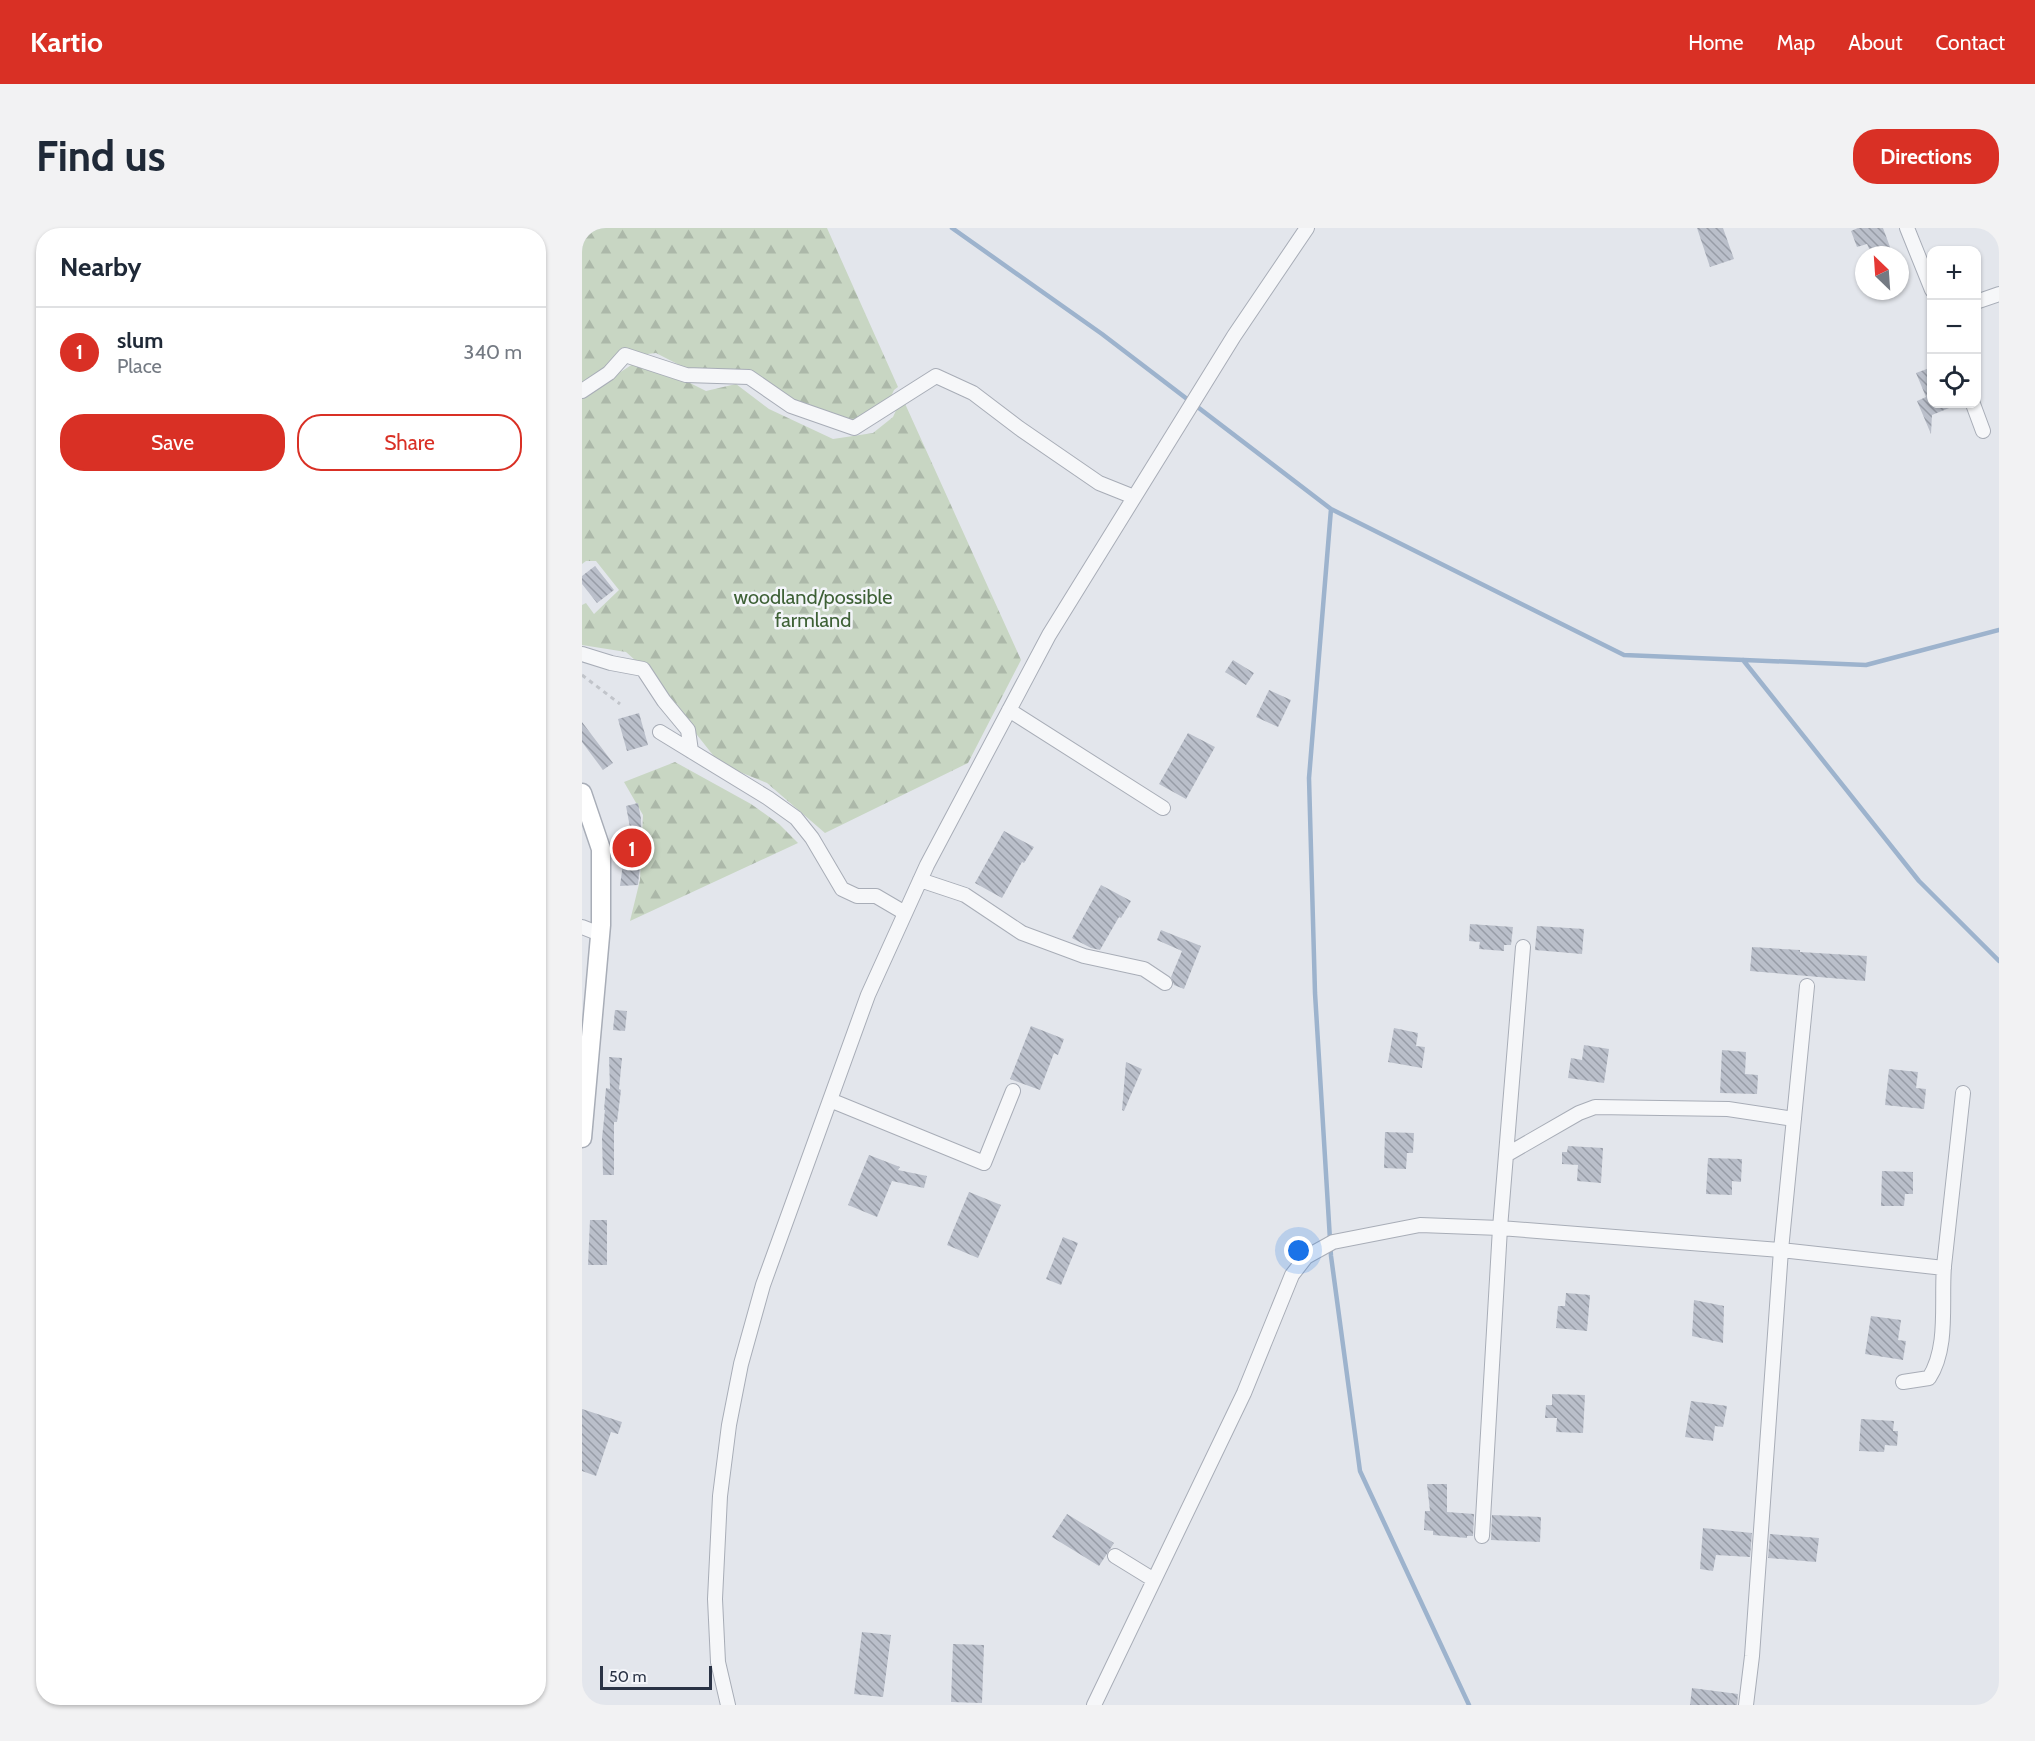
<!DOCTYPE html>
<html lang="en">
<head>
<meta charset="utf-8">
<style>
  :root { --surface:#fff; --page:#f2f2f3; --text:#1f2937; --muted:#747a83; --line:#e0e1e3; --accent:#d93025 }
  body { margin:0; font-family:Cabin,sans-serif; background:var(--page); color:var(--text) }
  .controls { position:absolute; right:18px; top:18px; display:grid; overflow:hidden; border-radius:12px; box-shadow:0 2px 4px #0004 }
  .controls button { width:54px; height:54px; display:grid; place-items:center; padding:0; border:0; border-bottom:2px solid var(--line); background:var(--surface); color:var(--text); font:30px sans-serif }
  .compass { position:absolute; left:1273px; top:18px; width:54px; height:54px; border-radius:50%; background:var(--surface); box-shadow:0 2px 4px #0004; rotate:335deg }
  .scale { position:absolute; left:18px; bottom:15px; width:112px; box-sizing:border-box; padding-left:6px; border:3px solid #2a3345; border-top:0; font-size:16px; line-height:21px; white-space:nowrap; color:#2a3345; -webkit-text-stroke:4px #f3f5f9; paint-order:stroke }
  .you { position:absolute; left:717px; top:1023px; width:21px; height:21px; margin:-15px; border:4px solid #fff; border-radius:50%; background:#1a73e8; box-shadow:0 0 0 9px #1a73e833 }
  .badge { display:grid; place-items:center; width:39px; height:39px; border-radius:50%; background:var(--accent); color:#fff; font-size:20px; font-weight:700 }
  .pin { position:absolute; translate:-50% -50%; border:3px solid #fff; box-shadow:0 2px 6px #0006 }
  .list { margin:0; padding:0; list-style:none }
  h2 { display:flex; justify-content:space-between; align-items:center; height:78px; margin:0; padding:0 24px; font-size:26px }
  h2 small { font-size:20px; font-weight:400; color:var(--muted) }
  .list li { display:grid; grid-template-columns:39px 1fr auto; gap:18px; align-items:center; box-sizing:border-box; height:90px; padding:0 24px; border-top:2px solid var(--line) }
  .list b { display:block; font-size:22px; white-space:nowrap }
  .list p { margin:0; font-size:20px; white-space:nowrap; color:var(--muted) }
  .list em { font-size:20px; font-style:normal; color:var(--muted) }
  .actions { display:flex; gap:12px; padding:18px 24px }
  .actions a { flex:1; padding:14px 0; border:2px solid var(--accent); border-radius:24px; text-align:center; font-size:21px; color:var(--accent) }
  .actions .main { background:var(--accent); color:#fff }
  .icon { flex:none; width:33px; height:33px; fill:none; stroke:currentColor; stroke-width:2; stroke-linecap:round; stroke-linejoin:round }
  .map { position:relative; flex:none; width:1417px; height:1477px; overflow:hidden; border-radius:24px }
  header { display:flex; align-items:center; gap:36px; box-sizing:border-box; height:84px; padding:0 30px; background:var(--accent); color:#fff }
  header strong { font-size:28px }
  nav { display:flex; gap:33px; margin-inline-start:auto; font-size:21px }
  .intro { display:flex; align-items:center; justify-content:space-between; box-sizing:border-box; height:144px; padding:0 36px }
  h1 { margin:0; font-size:42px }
  .button { padding:15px 27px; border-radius:24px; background:var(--accent); color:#fff; font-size:21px; font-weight:700 }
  main { display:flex; gap:36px; padding:0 36px }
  aside { flex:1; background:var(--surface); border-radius:24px; box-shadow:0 2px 4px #0004 }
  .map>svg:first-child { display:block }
  .forest { fill:url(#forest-firs) }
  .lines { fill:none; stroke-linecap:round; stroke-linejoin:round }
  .stream { stroke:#9db3cd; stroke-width:4.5 }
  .building { fill:url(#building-back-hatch) }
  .minor-casing { stroke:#a8adb7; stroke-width:16 }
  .secondary-casing { stroke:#a8adb7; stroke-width:21 }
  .path { stroke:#c1c4ca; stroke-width:3; stroke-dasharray:4.5 4.5; stroke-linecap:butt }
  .minor { stroke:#f6f7f9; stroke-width:14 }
  .secondary { stroke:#fff; stroke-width:18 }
  .labels { text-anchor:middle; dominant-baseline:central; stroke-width:5; stroke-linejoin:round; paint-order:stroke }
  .park-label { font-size:20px; fill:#3e6136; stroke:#f3f5f9 }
</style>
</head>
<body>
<header>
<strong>Kartio</strong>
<nav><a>Home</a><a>Map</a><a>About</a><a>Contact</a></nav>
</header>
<div class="intro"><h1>Find us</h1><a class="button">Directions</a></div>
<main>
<aside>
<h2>Nearby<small></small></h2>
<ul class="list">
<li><span class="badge">1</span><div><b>slum</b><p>Place</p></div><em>340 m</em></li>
</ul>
<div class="actions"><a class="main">Save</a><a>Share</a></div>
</aside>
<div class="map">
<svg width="1417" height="1477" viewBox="0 0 1417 1477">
  <defs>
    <pattern id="forest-firs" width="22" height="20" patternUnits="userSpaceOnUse" patternTransform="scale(1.5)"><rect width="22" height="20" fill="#c8d6c3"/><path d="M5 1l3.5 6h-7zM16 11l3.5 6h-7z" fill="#acb8a9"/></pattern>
    <pattern id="building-back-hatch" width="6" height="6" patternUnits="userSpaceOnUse" patternTransform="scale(1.5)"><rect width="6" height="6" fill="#babfca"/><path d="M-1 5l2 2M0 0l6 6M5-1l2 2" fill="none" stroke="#979ca6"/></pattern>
  </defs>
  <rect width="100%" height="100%" fill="#e3e6ec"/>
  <path class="forest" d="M0,0H245L316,159L312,162L302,183L264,200L149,144L113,145L74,125L40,129L0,157Z
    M54,134L78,140L124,163L154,156L187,181L251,211L291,205L311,189L320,169L439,432L386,535L243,605L185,555L138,536L63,441L44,424L0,417V377L4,375L12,386L37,362L14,333H4L0,336V169Z
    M93,534L169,576L197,596L216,615L48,693L58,652L61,587L42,554Z"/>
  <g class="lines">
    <path class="stream" d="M370,0L520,106L749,281L1042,427L1284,437L1417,402
      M749,281L727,550L733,765L749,1028L778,1243L887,1477
      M1161,432L1337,653L1417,733"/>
  </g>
  <path class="building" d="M1115,0H1141L1152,31L1128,39Z
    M1276,0H1301L1311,27H1290L1285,16L1275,19L1269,3Z
    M1350,139V176H1377L1350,187L1349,206L1335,173L1344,169L1334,145Z
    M13,338L32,362L15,375L0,356V348Z
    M651,432L672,445L664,457L643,444Z
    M687,462L709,472L696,499L674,489Z
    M57,485L66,517L45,523L36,491Z
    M0,494L31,535L21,542L0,514Z
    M606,505L633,519L604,571L577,556Z
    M56,575L59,591L60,626H59L56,657L38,658L42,628L39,607L49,605L44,578Z
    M422,603L452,619L442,635L440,634L420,670L393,655Z
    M519,657L549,673L539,690L537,689L518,722L509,720L490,710Z
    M888,696L931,699L929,717H922V723L897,721L898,714L887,713Z
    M955,698L1002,701L1000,726L953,722Z
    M579,702L619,718L602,761L592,757L589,749L600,723L575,712Z
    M1170,719L1218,722V724L1285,728L1283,753L1168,743Z
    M33,782L45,783L43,803L31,802Z
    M449,798L482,811L476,827L472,825L458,862L428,851Z
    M812,800L836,805L834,818L843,819L840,840L806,834Z
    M1002,817L1027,821L1022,855L986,850L989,830L1000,832Z
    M1140,822L1164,824L1163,846L1176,847L1175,866L1138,865Z
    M27,829L40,830L37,861L39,862L35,894H32V947H21L20,910L23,882H22L24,860L28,861Z
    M544,834L560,841L542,883L540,882Z
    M1307,841L1336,844L1334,860L1344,861L1342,881L1303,877Z
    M803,904L832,905L831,925H825L824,941L802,940Z
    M986,918L1021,920L1019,955L995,953L996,937L980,936V924H985Z
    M287,927L318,939L316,942L345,948L342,960L310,953L295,989L266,977Z
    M1126,930L1160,931L1159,954L1150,953V967L1124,966Z
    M1300,943L1331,944V966H1323L1322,978H1299Z
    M387,964L419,977L396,1030L365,1017Z
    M8,992H25V1037H6Z
    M481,1009L496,1015L479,1057L464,1051Z
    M984,1065L1008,1067L1005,1103L974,1100L976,1078H983Z
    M1112,1072L1142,1078L1141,1115L1110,1108Z
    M1289,1088L1319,1092L1316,1112L1324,1113L1321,1132L1283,1126Z
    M970,1166L1003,1167L1001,1205L974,1204L975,1190H963L964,1177H970Z
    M1109,1173L1145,1178L1141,1199L1133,1198L1131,1213L1103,1209Z
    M0,1181L40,1194L36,1206L29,1204L14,1248L0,1243Z
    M1279,1191L1312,1193L1311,1203H1316L1315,1218L1303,1217L1302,1224L1277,1223Z
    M845,1256H865V1284L892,1286L891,1308H885V1310L851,1307V1303L842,1302L843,1283H848Z
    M485,1286L532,1315L517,1338L470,1309Z
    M910,1287L959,1289L958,1314L909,1312Z
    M1121,1300L1170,1305L1168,1329L1134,1327L1131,1343L1118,1341Z
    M1188,1306L1237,1310L1234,1334L1186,1330Z
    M280,1404L309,1407L301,1469L272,1466Z
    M371,1416L402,1417L400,1475L369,1474Z
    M1110,1460L1156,1466L1155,1477H1108Z"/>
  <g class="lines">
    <g class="minor-casing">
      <path id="minor" d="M1325,0L1350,62
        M1394,74L1417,66
        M0,163L27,145L43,127L104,147L167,149L209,178L272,200L354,148L391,165L437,200L517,255L552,269
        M1391,176L1401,203
        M0,426L29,435L61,441L82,473L106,502L109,523
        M427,482L581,580
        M78,504L186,570L214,590L230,610L260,661L275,668H294L323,685
        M338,652L383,667L440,705L502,728L562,741L583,755
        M0,699L18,706
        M248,872L402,935L431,863
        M924,927L997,885L1013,879L1146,881L1212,891
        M1321,1154L1347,1150C1367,1119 1359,1074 1362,1038C1368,980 1375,923 1381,865
        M900,1308L918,1000L941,719
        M533,1328L572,1352
        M146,1477L136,1434L133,1371L138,1268L147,1197L159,1136L181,1057L286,767L345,637L467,407L652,108L725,0
        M512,1477L662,1165L710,1047L724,1029L751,1014L838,997L918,1000L1199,1022L1362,1040
        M1164,1477L1170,1428L1199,1022L1225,758"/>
    </g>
    <g class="secondary-casing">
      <path id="secondary" d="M0,565L19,621V697L0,910"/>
    </g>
    <path class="path" d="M0,447L38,476"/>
    <use href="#minor" class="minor"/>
    <use href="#secondary" class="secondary"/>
  </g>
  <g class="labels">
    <g class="park-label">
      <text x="231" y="369">woodland/possible<tspan x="231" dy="23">farmland</tspan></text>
    </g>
  </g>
</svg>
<div class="controls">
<button>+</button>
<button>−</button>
<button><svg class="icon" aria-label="locate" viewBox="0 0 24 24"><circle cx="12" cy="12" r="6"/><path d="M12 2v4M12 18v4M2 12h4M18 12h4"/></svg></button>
</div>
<svg class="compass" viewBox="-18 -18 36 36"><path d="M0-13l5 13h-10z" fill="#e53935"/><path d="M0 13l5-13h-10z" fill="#747a83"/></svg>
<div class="scale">50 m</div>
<div class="you"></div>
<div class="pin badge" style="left:50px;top:620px">1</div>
</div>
</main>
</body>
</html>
